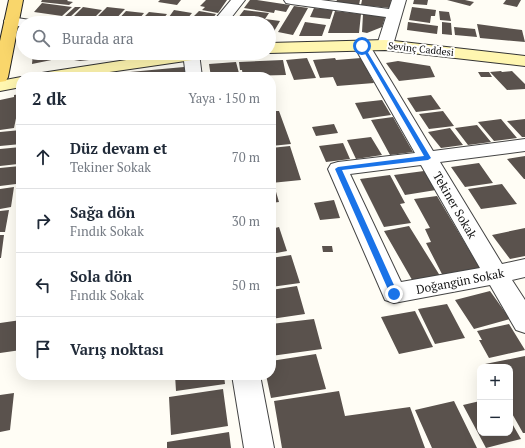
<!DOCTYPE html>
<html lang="tr">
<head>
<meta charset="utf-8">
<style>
  :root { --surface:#fff; --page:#f6f6f7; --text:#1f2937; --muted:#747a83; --line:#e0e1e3 }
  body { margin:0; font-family:"PT Serif",serif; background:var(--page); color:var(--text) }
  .controls { position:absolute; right:12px; bottom:12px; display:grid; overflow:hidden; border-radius:8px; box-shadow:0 4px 16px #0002 }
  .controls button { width:36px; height:36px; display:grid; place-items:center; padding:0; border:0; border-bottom:1px solid var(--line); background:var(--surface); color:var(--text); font:20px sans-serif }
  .stop { position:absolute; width:12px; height:12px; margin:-9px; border:3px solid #1a73e8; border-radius:50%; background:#fff }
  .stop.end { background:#1a73e8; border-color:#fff; box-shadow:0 1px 4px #0008 }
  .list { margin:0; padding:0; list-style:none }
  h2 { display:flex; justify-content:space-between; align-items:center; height:52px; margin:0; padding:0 16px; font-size:17px }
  h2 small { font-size:13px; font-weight:400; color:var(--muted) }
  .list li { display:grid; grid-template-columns:26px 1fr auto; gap:12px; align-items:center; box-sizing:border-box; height:64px; padding:0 16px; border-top:1px solid var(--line) }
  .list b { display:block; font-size:15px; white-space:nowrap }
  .list p { margin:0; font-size:13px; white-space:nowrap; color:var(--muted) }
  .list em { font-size:13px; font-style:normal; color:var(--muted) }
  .icon { flex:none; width:22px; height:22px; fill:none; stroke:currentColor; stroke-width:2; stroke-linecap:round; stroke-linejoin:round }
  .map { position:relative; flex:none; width:525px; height:448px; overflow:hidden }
  .search { position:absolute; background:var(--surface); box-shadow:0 4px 16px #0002; left:16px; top:16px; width:260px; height:44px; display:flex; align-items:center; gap:10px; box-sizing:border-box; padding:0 14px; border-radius:22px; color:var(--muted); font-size:15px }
  .panel { position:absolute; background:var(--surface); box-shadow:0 4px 16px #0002; left:16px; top:72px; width:260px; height:308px; border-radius:16px }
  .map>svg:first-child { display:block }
  .building { fill:#5a524d }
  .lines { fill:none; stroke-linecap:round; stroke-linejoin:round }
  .street-casing { stroke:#444; stroke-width:2 }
  .secondary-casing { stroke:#333; stroke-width:2 }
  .primary-casing { stroke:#222; stroke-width:2 }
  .street { fill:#fff; fill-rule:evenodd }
  .secondary { fill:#fff6b0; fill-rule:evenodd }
  .primary { fill:#f9d66b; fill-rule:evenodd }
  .route { fill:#1a73e8 }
  .labels { text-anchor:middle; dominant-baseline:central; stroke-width:4; stroke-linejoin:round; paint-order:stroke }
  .far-street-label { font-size:10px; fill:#111; stroke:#fff }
  .street-label { font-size:12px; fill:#111; stroke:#fff }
</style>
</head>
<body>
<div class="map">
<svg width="525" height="448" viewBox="0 0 525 448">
  <rect width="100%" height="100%" fill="#fffdf5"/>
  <path class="building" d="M42,0H68L67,1L73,2L69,5L41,2Z
    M160,0H181L177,5L158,2Z
    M206,0H227L218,13L202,10L205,7L200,6Z
    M250,0H257L290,5L286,12L275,10L274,13L244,8Z
    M337,0H360L359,5L336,2Z
    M362,0H391L390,8L361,5Z
    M414,0H428L427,5L413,4Z
    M447,0H465L474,2L470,6Z
    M506,0H521L517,7L503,4Z
    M42,3L72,7L62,16L34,12Z
    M294,6L308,8L293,35L278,32Z
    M75,7H81L70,17H64Z
    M83,7L102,10L91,21L72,18Z
    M107,7L125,9L112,23L93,21Z
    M412,7L436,10L435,16H431L430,23L409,20Z
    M314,8L333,10L330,19L310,17Z
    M174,10L192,13L187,19L169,17Z
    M244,10L269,13L265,19L280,21L273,33L269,32V23H234Z
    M126,11L144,13L136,23H115Z
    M199,11L216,14L209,23H187Z
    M335,11L361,14L359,33H328Z
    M439,11L449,12L451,21L440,20Z
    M149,12L167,14L160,23H138Z
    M363,14L385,17L382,27L367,33L362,32Z
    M305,22L326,25L322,36H299Z
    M408,22L438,26L437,34L407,30Z
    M442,22L451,23L452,35L442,34Z
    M477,24L522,30L525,42L480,38Z
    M454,27L475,29L477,37L455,35Z
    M33,53H77L76,55L32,64Z
    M81,53H104L98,59L80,61L74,60Z
    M307,58L316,78L294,80L286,60Z
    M335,58L336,60L361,58L374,83L337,86L333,77L320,78L313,60Z
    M283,60L286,75L243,76L242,70H240L239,62Z
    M398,61L430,66L435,77L399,81L386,63Z
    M236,62L240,77H211L209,64Z
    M184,67L186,77H119V73Z
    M501,71L502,72L512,71L525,84V89L507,90L490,72Z
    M478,72H489L492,77H481Z
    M21,94L14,128L0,130V100L14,97V95Z
    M431,95L441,109L416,112L407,98Z
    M382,100L391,115L363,119L355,103Z
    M271,111H279L291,144L271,146Z
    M443,111L454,126L429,129L419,114Z
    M393,117L413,152L390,155L371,120Z
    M501,119L517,138L494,141L478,122Z
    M525,119V137H522L507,121Z
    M334,124L338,133L316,136L312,127Z
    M477,125L491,142L468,145L455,128Z
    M450,128L463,145L441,148L428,132Z
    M21,130V144L0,146V132Z
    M371,137L382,155L356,159L347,140Z
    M343,143L350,159L326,162L319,146Z
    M290,146L301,180L271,183V148Z
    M21,147L18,164L0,166V149Z
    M525,156V179H524L507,159Z
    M479,163L493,183L465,187L451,167Z
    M20,166L16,184L0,186V168Z
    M424,171L436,190L405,195L394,175Z
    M390,175L405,203L400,204L411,223L384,227L360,179Z
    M502,184L517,204L481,209L468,189Z
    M271,185H274L279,202L271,203Z
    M14,187L11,207L0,209V189Z
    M437,196L481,270L443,276L426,243L431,242L425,229L430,228L414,199Z
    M334,200L340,218L320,220L314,203Z
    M9,210L5,232H0V211Z
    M409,226L442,279L415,285L384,231Z
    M279,227L287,251L271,254V229Z
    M525,228V256L510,259L492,235Z
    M0,235H4L1,258H0Z
    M322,246H332L333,252H323Z
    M291,255L300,283L271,287V258Z
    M297,286L305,314L271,319V290Z
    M490,291L510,319L474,329L455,300Z
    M447,304L465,338L435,344L418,309Z
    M415,311L433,347L399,354L381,317Z
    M314,319L322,349L271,356V324Z
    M21,320V350L0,353V323Z
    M509,324L525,350L489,358L479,340H482L477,331Z
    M316,354L326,389L271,398L266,375H271V361Z
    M525,356V433H523L510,410V367H487L485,364Z
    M175,375H224L225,384L176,391Z
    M223,389L228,426L171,435L169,397Z
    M339,391L345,416L410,407L425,448H282L274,401Z
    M14,393L10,430L0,432V395Z
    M454,401L477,448H432L415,410Z
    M480,401V433H510V420L521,439L486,448L463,405Z
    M229,432L231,448H167V442Z"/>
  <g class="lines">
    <g class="street-casing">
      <path id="street" d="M231,0H245L227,23H212Z
        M284,0H321L389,9L392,0H406L393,45L390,48L385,50L380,48L377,45L386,17L291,4L286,3Z
        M11,17L30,20L32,23H23V27L6,24L4,21L6,18Z
        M362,41L367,43L370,46L433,151L525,139V151L440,162L502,264L525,259V277L512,280L525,300V333L516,330L490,285L394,303L385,300L328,169L331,164L338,162L415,153L354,46L357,43ZM421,165L480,268L401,282L350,174Z
        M183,53H199L202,77H186Z
        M232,375H260L274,448H244Z"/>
    </g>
    <g class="secondary-casing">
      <path id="secondary" d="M385,40L525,56V66L385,50L269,53V43Z
        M172,53H214L212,56L206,58L75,77H40L42,73L48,72Z
        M21,77V87L0,91V81Z"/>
    </g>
    <g class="primary-casing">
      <path id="primary" d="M9,0H23L8,77L6,81L0,82V41Z"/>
    </g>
    <use href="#street" class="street"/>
    <use href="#secondary" class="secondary"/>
    <use href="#primary" class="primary"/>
  </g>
  <path class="route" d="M360,45L364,46L431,158L428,160L342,170L398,294L394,296L390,294L335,169L338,167L424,156Z"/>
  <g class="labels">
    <g class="far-street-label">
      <text transform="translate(421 49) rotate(6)">Sevinç Caddesi</text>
    </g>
    <g class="street-label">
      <text transform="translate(455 205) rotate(60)">Tekiner Sokak</text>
      <text transform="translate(460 281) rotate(-11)">Doğangün Sokak</text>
    </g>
  </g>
</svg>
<div class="controls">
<button>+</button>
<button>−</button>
</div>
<div class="stop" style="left:362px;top:46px"></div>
<div class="stop end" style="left:394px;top:294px"></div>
<div class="search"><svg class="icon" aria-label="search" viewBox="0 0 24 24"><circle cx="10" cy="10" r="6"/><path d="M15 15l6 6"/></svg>Burada ara</div>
<section class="panel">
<h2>2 dk<small>Yaya · 150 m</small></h2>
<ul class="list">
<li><svg class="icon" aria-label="ahead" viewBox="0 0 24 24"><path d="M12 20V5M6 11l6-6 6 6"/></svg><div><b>Düz devam et</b><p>Tekiner Sokak</p></div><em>70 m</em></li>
<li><svg class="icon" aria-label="right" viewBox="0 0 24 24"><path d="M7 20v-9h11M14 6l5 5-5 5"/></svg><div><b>Sağa dön</b><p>Fındık Sokak</p></div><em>30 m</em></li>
<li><svg class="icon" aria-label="left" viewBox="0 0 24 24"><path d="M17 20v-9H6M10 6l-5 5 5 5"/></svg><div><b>Sola dön</b><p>Fındık Sokak</p></div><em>50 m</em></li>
<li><svg class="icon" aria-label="arrive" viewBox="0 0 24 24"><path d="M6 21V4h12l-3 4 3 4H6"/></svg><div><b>Varış noktası</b></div></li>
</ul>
</section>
</div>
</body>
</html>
